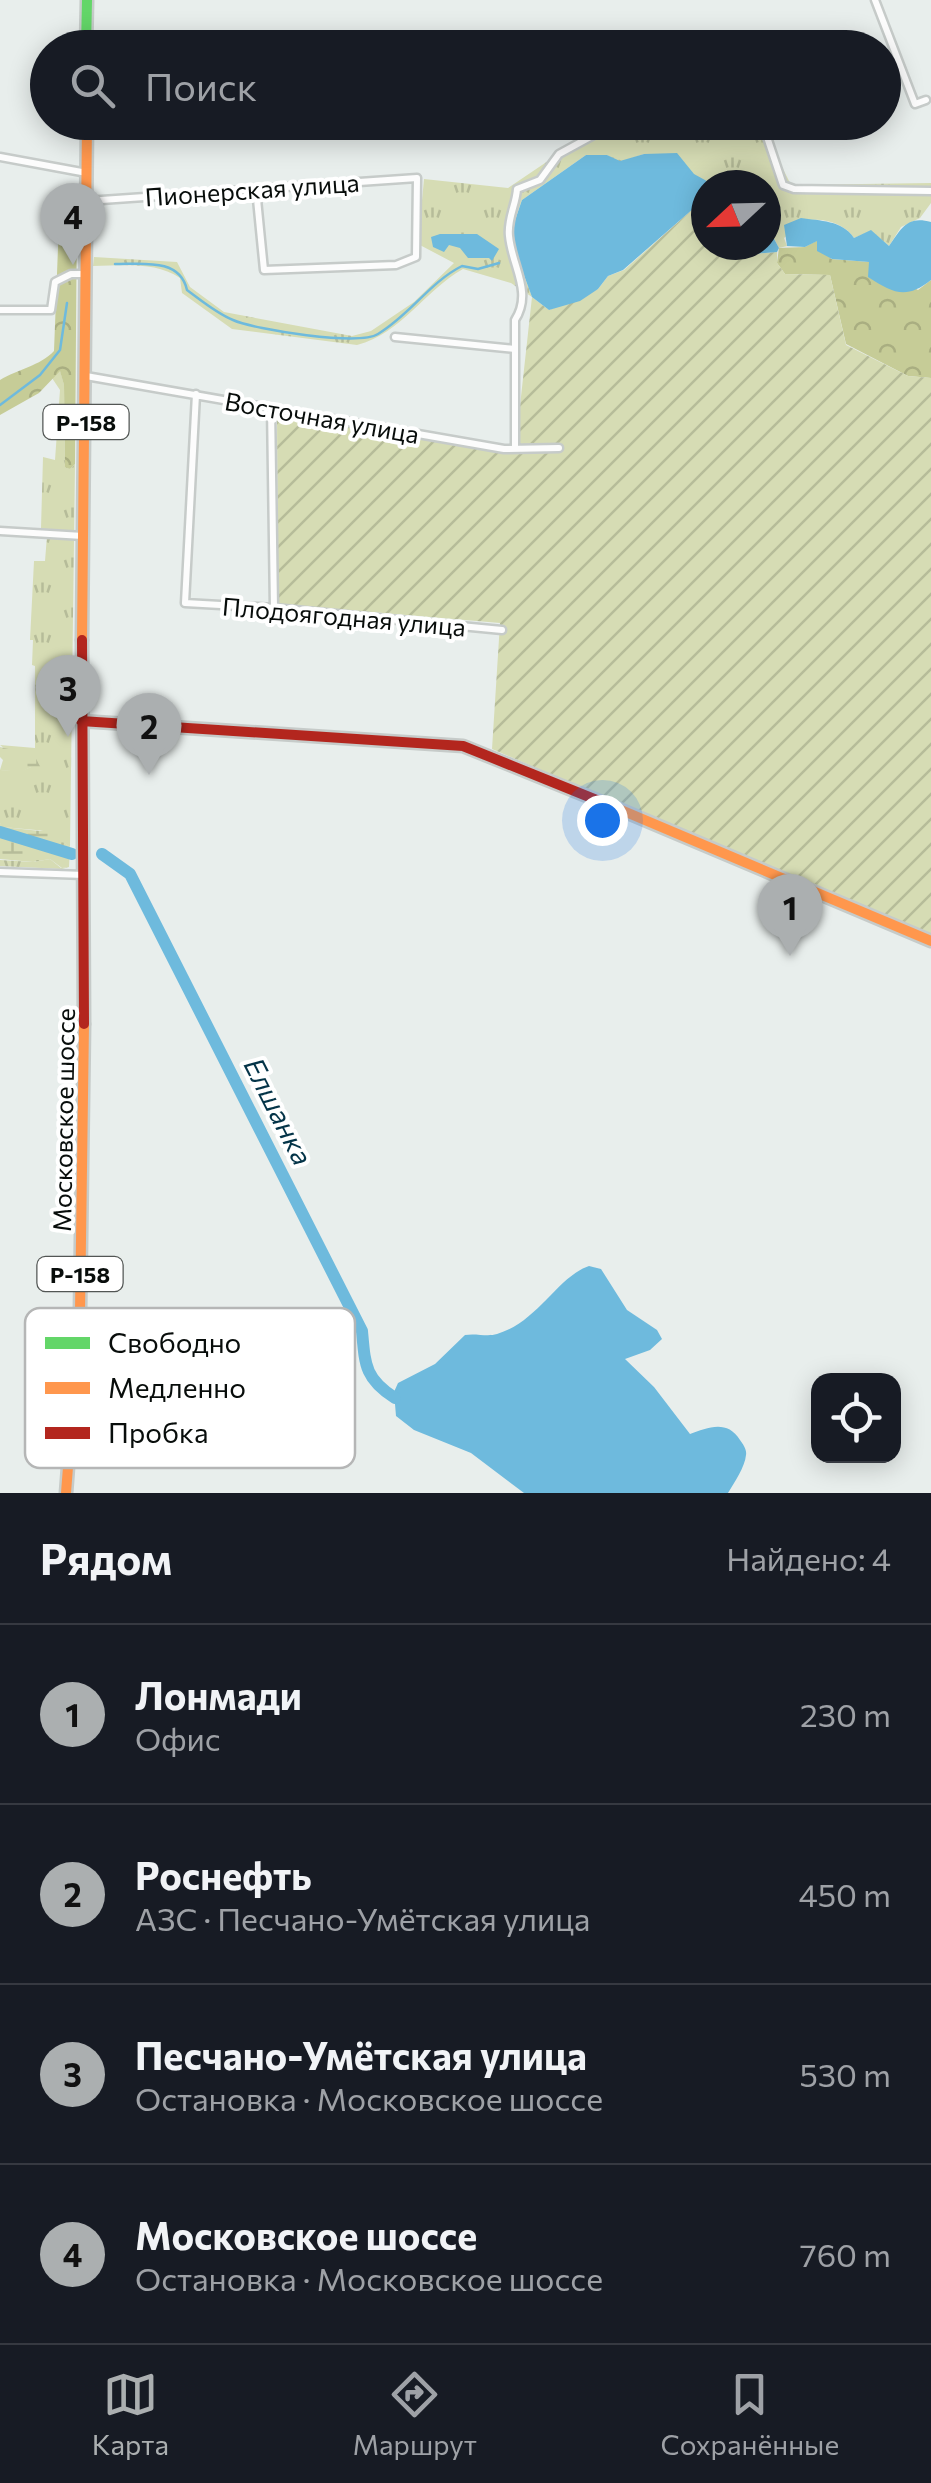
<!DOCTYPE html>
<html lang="ru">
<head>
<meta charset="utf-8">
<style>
  :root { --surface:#171b24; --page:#242831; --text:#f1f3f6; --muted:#9ea1a6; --line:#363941; --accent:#abafb0 }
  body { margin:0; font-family:Commissioner,sans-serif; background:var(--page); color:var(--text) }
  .controls { position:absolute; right:30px; bottom:30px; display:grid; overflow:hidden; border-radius:20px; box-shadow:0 5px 25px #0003 }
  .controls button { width:90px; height:90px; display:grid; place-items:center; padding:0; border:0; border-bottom:2px solid var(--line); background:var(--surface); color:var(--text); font:50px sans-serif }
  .compass { position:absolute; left:691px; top:170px; width:90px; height:90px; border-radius:50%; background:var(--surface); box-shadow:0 5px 25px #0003; rotate:248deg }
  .you { position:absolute; left:602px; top:820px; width:35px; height:35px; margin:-25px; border:8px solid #fff; border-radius:50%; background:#1a73e8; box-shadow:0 0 0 15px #1a73e833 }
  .badge { display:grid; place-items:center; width:65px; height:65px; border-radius:50%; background:var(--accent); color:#111; font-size:32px; font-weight:700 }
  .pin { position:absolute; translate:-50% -82px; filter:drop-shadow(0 2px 5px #0008) }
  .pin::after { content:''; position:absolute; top:52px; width:35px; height:30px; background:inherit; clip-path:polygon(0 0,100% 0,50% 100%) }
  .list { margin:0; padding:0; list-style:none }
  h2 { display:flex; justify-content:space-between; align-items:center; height:130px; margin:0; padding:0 40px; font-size:42px }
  h2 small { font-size:32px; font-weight:400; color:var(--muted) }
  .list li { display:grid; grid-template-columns:65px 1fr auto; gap:30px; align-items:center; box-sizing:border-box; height:180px; padding:0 40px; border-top:2px solid var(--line) }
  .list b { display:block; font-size:38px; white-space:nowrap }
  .list p { margin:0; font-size:32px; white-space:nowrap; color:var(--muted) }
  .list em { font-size:32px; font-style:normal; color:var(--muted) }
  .icon { flex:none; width:55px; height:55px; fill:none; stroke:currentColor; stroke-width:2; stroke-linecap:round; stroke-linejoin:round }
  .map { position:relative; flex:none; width:931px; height:1493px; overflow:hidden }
  .search { position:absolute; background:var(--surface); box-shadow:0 5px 25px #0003; left:30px; right:30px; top:30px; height:110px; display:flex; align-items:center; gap:25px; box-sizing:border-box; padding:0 35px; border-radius:55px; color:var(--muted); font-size:38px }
  .sheet { height:850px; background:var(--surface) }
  nav { display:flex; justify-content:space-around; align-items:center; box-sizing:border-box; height:140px; border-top:2px solid var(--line); background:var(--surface); font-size:28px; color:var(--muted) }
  nav a { display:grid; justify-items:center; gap:5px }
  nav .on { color:var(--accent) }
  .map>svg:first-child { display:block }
  .grass { fill:url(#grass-tufts) }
  .forest { fill:url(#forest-crowns) }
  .wetland { fill:url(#wetland-marsh) }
  .garden { fill:url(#garden-furrows) }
  .water { fill:#6ebadd }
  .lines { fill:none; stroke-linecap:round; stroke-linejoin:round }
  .stream { stroke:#6ebadd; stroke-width:2.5 }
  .river { stroke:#6ebadd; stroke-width:12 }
  .street-casing { stroke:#c6cbc9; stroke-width:11 }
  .fast-casing { stroke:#c6cbc9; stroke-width:15 }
  .slow-casing { stroke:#c6cbc9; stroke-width:15 }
  .jam-casing { stroke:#c6cbc9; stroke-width:15 }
  .street { stroke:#fcfcfc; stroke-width:6 }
  .fast { stroke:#63d668; stroke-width:10 }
  .slow { stroke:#ff974d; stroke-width:10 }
  .jam { stroke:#b3261e; stroke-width:10 }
  .labels { text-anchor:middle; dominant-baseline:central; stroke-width:8; stroke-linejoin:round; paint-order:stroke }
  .shield { fill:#fff; stroke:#525654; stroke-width:2.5 }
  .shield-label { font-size:22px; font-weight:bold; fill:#080d0b }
  .street-label { font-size:25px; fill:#080d0b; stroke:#fff }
  .water-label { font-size:28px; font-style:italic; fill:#043448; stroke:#fff }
  .key { fill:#fff; stroke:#b5b6b6; stroke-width:2.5 }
  .key-label { font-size:28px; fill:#080d0b }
</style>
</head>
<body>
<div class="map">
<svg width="931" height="1493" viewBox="0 0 931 1493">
  <defs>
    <pattern id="grass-tufts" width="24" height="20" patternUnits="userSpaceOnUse" patternTransform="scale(2.5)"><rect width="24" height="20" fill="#d6dcb4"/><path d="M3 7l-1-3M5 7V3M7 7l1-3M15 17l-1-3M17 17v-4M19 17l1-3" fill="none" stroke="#b6bc99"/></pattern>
    <pattern id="forest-crowns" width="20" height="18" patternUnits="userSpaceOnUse" patternTransform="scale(2.5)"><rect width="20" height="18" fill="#c6cc97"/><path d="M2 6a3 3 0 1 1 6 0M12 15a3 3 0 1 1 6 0" fill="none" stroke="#a9ae81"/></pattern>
    <pattern id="wetland-marsh" width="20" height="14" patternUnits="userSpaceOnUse" patternTransform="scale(2.5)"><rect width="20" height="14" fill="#d6dcb4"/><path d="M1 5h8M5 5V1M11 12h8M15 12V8" fill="none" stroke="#b6bc99"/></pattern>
    <pattern id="garden-furrows" width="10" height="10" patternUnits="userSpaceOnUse" patternTransform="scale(2.5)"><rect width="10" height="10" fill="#d6dcb4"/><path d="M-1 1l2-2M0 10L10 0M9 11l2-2" fill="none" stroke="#b6bc99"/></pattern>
  </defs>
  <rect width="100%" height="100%" fill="#e8eeec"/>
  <path class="grass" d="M584,123H760L791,185L931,183V203L920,218L901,227L889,246L871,231L854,238C846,225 826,218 811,220C803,221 791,233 784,238L787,246L779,248L766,224V185H714L644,154L620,162L607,155H586L522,200L512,229L518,259L532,297L511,283L463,269C424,291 402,333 357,345L232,329L182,293L180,278C154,261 123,266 93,266L94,257L177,262L190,287L224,312L352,336L371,331L414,302L454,263L418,244L424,179L508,188L585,136Z
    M60,370L64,385L65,466L70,469L75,464L70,847L47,831L2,827L0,823V770L21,771L31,767L30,757L9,752L0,745L35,748V666L32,665L33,640H30L34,561H45L47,536L37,535L41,528L43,457L55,460L60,390L52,378Z
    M50,859L61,868L69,867L62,869L0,866V860L33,862Z"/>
  <path class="forest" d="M60,196H76L77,201L75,464L70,469L65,467L64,385L60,371L39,393L0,415V380C18,369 40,366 54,351Z
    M818,240L831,259L870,262L918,290L931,280V378L908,376L846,344L830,275L785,274L777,263L779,248L805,247Z"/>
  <path class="wetland" d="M0,747L34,755L42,770L38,772L31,767L21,772L0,770L3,760L0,757Z
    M0,823L3,827L40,831L55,827L57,837L70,847L69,867L62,868L50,859L33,862L0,859Z"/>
  <path class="garden" d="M694,208L706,217V245H739L752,254L777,252V263L785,274L830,275L846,345L908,376L931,378V934L870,911L492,749L500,623L278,604L277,414L515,451L532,297L549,310L598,289L608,276L624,270Z"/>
  <path class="water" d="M677,153L694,174L714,185H706V217L694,208L623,270L608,276L598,289L580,301L549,310L532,297L518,259L512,229L522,200L586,155H607L620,161L644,154Z
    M801,218C820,221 842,220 854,238L871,230L889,246C901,229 907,215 931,222V280C906,300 893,293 868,277L869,262L832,259L817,251V241L805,247L787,246L784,225Z
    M766,224L779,248L777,252L752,254L740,247L766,245Z
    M440,234H477L499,249L492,261L489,258H468L460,248L449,245L444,252L433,247L431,237Z
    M589,1266L601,1269L627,1310L657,1330L662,1339L650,1350L625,1359L654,1387L690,1434C707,1428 727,1419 740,1440C743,1444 747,1450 746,1455C745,1467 734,1483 728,1493H524L471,1453L414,1430L396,1416L394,1392L398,1383L435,1364L465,1335C476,1333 487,1337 497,1334C538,1322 557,1277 589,1266Z"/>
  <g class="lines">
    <path class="stream" d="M115,264C143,264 180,258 187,290C202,301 216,313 233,320C255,330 359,346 378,334C410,315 430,282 462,266L478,269L499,263
      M0,405L40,375L60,350L67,303"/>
    <path class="river" d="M0,832L72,854
      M102,854L130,874L362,1331C365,1365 365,1379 395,1398"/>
    <g class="street-casing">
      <path id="street" d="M875,0L915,104L926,100
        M762,122L783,185L794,189L931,191
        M0,157L87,173
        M87,201L417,178L416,257L396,265L264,270L256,189
        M0,310H51L55,282L71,274H86
        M395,337L515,349
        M86,376L504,449L559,448
        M196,394L185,603L274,608L502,630
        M271,407L274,608
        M515,449V320C533,292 512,267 509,236C507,219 516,205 517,189L540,180L559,154L592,136L600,122
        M0,531L83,536
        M0,872L84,875"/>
    </g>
    <g class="fast-casing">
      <path id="fast" d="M86,48L87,0"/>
    </g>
    <g class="slow-casing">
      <path id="slow" d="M82,640L87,122
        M614,807L931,941
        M66,1493L80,1312L84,1024"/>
    </g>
    <g class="jam-casing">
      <path id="jam" d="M82,640L84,1024
        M81,721L463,746L614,807"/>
    </g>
    <use href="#street" class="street"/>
    <use href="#fast" class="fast"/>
    <use href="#slow" class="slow"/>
    <use href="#jam" class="jam"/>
  </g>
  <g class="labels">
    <g class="shield">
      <rect x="43.5" y="405" width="85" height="34" rx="8"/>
      <rect x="37.5" y="1257" width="85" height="34" rx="8"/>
    </g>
    <g class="shield-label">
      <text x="86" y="422">Р-158</text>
      <text x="80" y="1274">Р-158</text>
    </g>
    <g class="street-label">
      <text transform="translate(252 189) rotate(-4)">Пионерская улица</text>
      <text transform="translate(322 417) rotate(10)">Восточная улица</text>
      <text transform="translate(344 616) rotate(5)">Плодоягодная улица</text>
      <text transform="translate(63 1120) rotate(-89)">Московское шоссе</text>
    </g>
    <g class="water-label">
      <text transform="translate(279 1111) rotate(63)">Елшанка</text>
    </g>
  </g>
  <rect x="25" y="1308" width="330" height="160" rx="15" class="key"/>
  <rect x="45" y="1337" width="45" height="12" fill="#63d668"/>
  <rect x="45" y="1382" width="45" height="12" fill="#ff974d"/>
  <rect x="45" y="1427" width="45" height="12" fill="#b3261e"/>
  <g class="key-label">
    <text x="108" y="1353">Свободно</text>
    <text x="108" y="1398">Медленно</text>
    <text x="108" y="1443">Пробка</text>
  </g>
</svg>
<div class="controls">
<button><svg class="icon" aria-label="locate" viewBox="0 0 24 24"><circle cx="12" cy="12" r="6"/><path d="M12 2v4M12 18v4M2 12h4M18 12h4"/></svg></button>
</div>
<svg class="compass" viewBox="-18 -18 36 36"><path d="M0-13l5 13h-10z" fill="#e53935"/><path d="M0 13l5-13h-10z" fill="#9ea1a6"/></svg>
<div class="you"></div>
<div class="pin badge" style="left:790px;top:956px">1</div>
<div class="pin badge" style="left:149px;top:775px">2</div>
<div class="pin badge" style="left:68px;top:737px">3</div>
<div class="pin badge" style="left:73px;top:265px">4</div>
<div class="search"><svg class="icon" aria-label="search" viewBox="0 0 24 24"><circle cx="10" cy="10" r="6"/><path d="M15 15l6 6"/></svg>Поиск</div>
</div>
<section class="sheet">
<h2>Рядом<small>Найдено: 4</small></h2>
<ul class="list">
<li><span class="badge">1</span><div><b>Лонмади</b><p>Офис</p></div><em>230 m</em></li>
<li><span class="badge">2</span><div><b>Роснефть</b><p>АЗС · Песчано-Умётская улица</p></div><em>450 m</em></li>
<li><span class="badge">3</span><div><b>Песчано-Умётская улица</b><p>Остановка · Московское шоссе</p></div><em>530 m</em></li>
<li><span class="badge">4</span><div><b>Московское шоссе</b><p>Остановка · Московское шоссе</p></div><em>760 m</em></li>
</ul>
</section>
<nav>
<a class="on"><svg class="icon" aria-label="map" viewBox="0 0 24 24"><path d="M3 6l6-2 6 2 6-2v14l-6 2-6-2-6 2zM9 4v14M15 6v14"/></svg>Карта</a>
<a><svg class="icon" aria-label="directions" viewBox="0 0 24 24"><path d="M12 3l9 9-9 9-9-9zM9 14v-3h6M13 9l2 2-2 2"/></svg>Маршрут</a>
<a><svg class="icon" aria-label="saved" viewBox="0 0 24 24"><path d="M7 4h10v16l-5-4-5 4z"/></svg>Сохранённые</a>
</nav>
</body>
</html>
